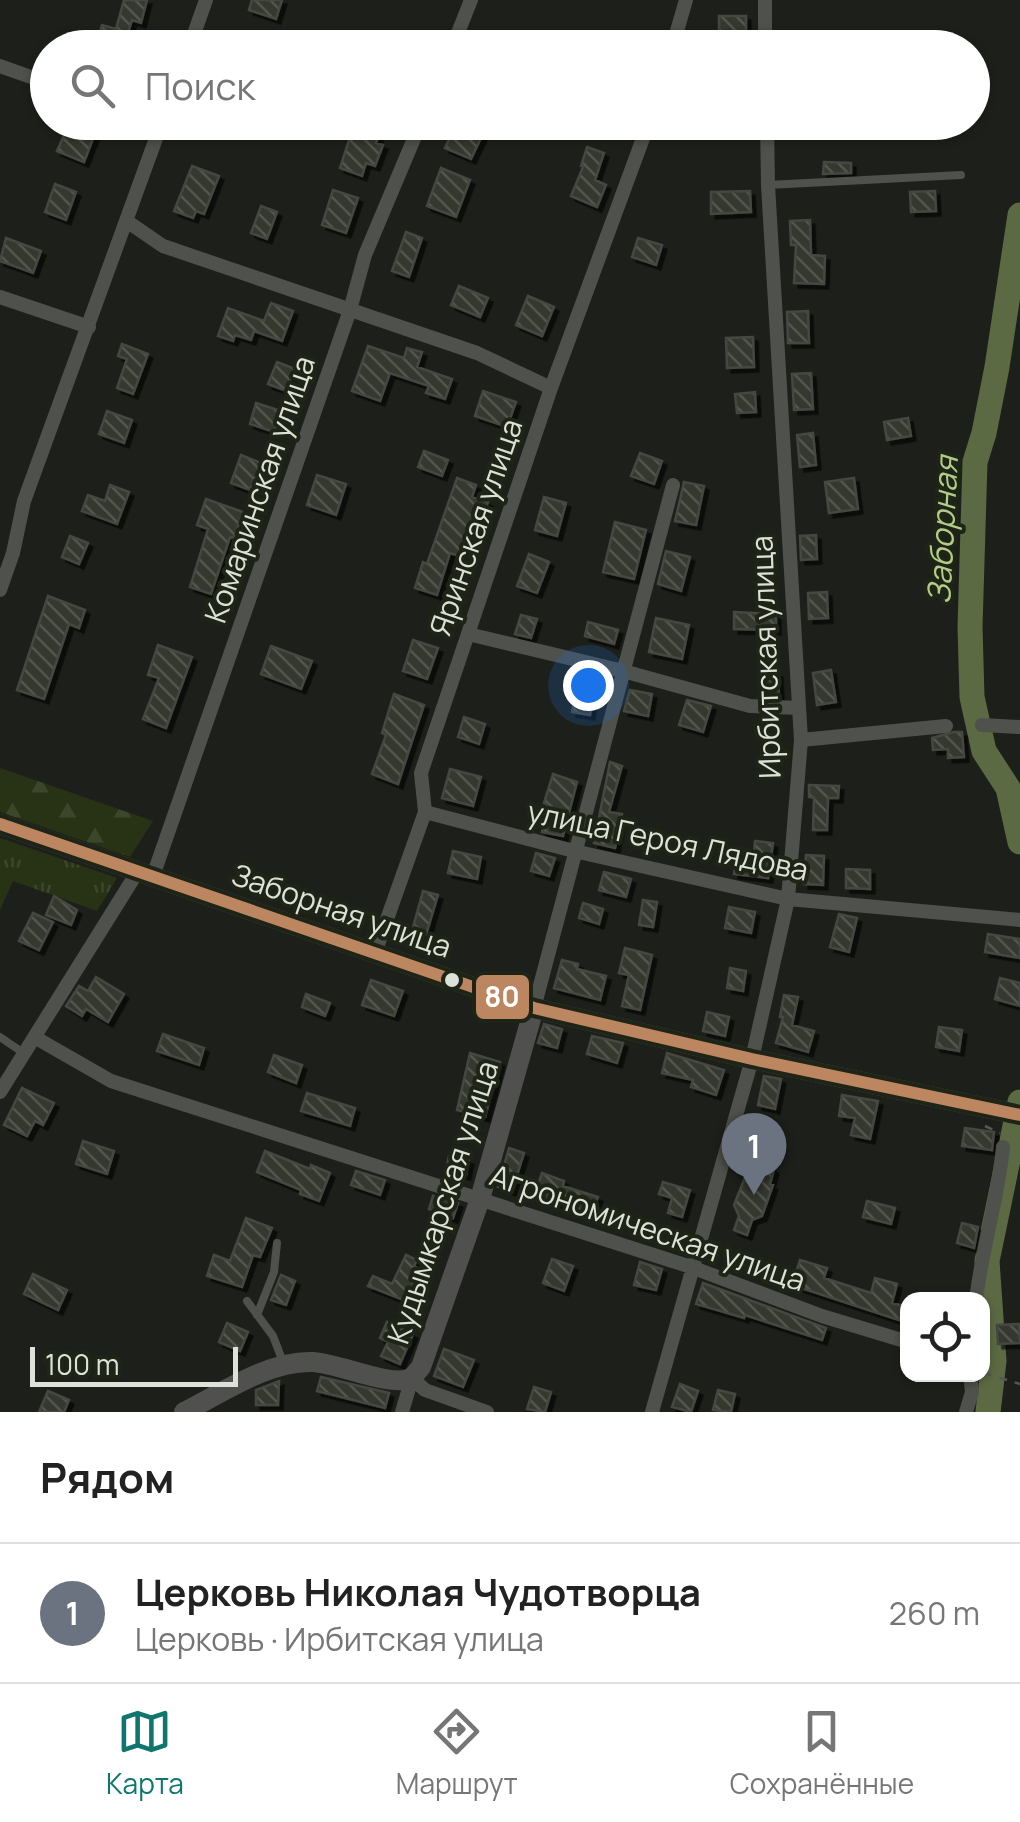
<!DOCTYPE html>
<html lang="ru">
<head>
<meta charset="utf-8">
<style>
  :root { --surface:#fff; --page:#f6f6f6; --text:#222; --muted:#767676; --line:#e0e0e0; --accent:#0f766e }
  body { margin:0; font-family:Manrope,sans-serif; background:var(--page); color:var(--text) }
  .controls { position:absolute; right:30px; bottom:30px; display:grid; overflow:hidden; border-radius:20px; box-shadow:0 2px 8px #0004 }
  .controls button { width:90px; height:90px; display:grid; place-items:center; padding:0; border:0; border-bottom:2px solid var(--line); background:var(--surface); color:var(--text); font:50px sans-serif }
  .scale { position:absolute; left:30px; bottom:25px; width:208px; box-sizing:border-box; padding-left:10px; border:5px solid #dde1d8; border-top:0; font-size:28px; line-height:35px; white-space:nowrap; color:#dde1d8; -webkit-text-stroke:8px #1e2416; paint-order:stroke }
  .you { position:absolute; left:588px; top:685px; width:35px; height:35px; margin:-25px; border:8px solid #fff; border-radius:50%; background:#1a73e8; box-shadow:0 0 0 15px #1a73e833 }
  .badge { display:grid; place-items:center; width:65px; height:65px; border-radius:50%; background:var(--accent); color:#fff; font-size:32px; font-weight:700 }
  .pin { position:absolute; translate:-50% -82px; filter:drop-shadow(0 2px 5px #0008) }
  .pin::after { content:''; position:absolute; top:52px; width:35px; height:30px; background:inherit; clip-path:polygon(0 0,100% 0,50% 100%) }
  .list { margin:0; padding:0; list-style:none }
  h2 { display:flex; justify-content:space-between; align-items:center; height:130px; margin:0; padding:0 40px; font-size:42px }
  h2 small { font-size:32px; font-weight:400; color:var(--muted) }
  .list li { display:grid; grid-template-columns:65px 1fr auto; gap:30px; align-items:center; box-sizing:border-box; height:140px; padding:0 40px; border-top:2px solid var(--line) }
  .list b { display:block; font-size:38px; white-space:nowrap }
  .list p { margin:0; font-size:32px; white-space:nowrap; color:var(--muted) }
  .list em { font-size:32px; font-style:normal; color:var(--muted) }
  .icon { flex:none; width:55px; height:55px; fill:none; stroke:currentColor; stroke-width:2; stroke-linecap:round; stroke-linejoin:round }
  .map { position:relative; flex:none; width:1020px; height:1412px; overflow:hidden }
  .search { position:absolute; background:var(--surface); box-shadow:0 2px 8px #0004; left:30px; right:30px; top:30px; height:110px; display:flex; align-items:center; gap:25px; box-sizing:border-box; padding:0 35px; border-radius:55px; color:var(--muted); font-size:38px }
  .sheet { height:270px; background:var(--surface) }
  nav { display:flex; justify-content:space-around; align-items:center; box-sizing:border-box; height:140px; border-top:2px solid var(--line); background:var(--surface); font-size:28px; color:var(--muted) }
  nav a { display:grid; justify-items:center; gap:5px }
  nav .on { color:var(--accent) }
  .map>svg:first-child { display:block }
  .grass { fill:url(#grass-tufts) }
  .forest { fill:url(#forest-firs) }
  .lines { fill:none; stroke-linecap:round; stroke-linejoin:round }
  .river { stroke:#5c6a43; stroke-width:25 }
  .building { fill:url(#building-back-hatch); stroke:#444741; stroke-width:2.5; filter:url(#shadow) }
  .path { stroke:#565754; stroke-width:2.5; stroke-dasharray:8 8; stroke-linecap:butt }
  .lane { stroke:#4f514c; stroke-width:8 }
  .street { stroke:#4f514c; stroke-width:14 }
  .secondary { stroke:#50514e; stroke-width:20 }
  .bus-1-casing { stroke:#1e2416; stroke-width:20 }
  .bus-1 { stroke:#bb8660; stroke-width:12 }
  .bus-dot { fill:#dde1d8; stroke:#1e2416; stroke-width:4 }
  .labels { text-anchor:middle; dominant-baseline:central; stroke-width:8; stroke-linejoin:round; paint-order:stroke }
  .street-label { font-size:30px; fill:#dde1d8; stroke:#1e2416 }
  .water-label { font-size:32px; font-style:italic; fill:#b3cd89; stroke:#1e2416 }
  .line-badge { stroke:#1e2416; stroke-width:4 }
  .badge-label { font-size:28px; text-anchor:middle; font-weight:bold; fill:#fff }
</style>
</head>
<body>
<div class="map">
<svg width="1020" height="1412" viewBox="0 0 1020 1412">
  <defs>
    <pattern id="grass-tufts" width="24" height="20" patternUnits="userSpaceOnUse" patternTransform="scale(2.5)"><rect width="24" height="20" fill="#283215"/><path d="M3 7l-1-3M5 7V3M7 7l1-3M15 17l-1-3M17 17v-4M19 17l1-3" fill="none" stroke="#3c462b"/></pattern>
    <pattern id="forest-firs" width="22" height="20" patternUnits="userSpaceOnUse" patternTransform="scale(2.5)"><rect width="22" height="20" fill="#283215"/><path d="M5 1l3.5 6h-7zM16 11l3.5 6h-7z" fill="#3c462b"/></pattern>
    <pattern id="building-back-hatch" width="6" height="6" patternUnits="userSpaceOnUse" patternTransform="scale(2.5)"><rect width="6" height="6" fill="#35392f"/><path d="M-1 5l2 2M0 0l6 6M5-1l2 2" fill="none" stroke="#52554c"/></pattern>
    <filter id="shadow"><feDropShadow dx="4.5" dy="4.5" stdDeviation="0" flood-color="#0009"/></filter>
  </defs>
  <rect width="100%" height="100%" fill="#1d201a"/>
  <path class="grass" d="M0,838L117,878L97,911L13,881L0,910Z"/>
  <path class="forest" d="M0,768L153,821L130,857L0,812Z"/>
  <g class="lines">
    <path class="river" d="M1020,215L997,367L984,433L975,462L970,627L972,697L984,751L1008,788L1020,842
      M988,1412L994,1361L987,1261L1020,1102"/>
  </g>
  <path class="building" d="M124,0H147L141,23L132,20L123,48H95L102,25L116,29Z
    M252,0H282L276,19L249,10Z
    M719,16H746V33H719Z
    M246,32L284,46V48H240Z
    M625,33L662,46L661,48H620Z
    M361,122H383L376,143L383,145L375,166L366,163L362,176L340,168L351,134L356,136Z
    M455,125L482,136L471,159L445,148Z
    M68,126L94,136L84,162L57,151Z
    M587,147L604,153L595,180L606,185L597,207L571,196L583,167L581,166Z
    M824,162L851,163V173L823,174Z
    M192,166L219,176L204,214L196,211L193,218L174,211Z
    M441,168L470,180L456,217L427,206Z
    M55,184L76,192L66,220L45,212Z
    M333,190L358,198L346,233L322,225Z
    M750,191L751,212L711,214V192Z
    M935,191L936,211L911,212L910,192Z
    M261,206L277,212L267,239L251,233Z
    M810,220L811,255L825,256L824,284L794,283L796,245H791L790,221Z
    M406,232L422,238L409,277L392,271Z
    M6,238L41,251L33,273L0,261Z
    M638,238L662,245L656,265L632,257Z
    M459,286L488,298L480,317L451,305Z
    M528,296L554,307L542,336L516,325Z
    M271,303L293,311L282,341L254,331L251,340L235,335L233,341L218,336L228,308L264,321Z
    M808,311L809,343H788L787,312Z
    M753,337L754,367L727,368L726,338Z
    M122,344L148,354L133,394L117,388L127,359L118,356Z
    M368,346L404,358L407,348L422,352L417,367L452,379L445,399L426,393L429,386L390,373L380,401L352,391Z
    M277,362L295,369L286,391L268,384Z
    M811,373L813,409L794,410L792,374Z
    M483,391L516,402L507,427L475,416Z
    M755,392L756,412L737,413L735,394Z
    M256,403L281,411L274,432L250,424Z
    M107,411L132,420L124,443L99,434Z
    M908,418L911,436L887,440L884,422Z
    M813,433L816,465L800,467L797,435Z
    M424,451L448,460L442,476L418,467Z
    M640,453L662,461L654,484L631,476Z
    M241,455L261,463L250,490L231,483Z
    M317,475L346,484L336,515L307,505Z
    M457,478L476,485L472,497L488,502L480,523L473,521L459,556L450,553L437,595L415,588L423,562L427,564Z
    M854,478L858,509L829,513L825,482Z
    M684,482L704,486L696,525L675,521Z
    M110,485L129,492L117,524L82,511L88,495L105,501Z
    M544,497L566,503L557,536L535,530Z
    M206,499L243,512L234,538L230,537L211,594L190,587L208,529L197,525Z
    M615,522L646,530L634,579L603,572Z
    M816,535L817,559L801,560L800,536Z
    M70,536L88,543L79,564L62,557Z
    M666,551L690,557L681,591L658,584Z
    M529,554L549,562L537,593L517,586Z
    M827,592L828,618L809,619L808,593Z
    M48,596L85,610L79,628L69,624L44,699L17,690Z
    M734,612L776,614V630L734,629Z
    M521,615L537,619L531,638L515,634Z
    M656,618L689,625L682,659L649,652Z
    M588,622L618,630L614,644L585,636Z
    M413,640L438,648L427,679L403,671Z
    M158,645L192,657L166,728L143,719L159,678L148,675Z
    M271,646L312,661L301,689L261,674Z
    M831,670L836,702L817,705L813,673Z
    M778,673L779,697L761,696L759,674Z
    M578,677L596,680L590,715L572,712Z
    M630,690L652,694L648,716L624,711Z
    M394,694L424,705L398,784L372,774L386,735L382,733Z
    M687,700L711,706L703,732L679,725Z
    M464,717L485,724L479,744L458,737Z
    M954,732H962L964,757L948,758V749L933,750L932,738Z
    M610,762L622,766L609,812L622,814L615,848L594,843Z
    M450,769L481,777L473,806L442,798Z
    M553,774L577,782L563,836L542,832L547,804L544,803Z
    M809,785L839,786L838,798H828L827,830H813L814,798L809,797Z
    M755,841L773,843L768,878L734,874L738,851L754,853Z
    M453,851L481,857L477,879L448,873Z
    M536,853L555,858L549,876L531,871Z
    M806,855L824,856L823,885L804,884Z
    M846,869L870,870V889L846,888Z
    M604,872L631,879L626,897L599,890Z
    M423,891L438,895L426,935L412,931Z
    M54,896L77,910L71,925L46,915Z
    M643,900L657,902L653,927L639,925Z
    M583,903L603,909L599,924L579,918Z
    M729,907L755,912L751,933L725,928Z
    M33,913L53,922L39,950L19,941Z
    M839,914L857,918L849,952L830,947Z
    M988,934L1020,939V958L985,952Z
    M625,948L652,955L640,1010L622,1006L629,975L619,973Z
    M562,960L578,964L577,969L606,976L600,1000L554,988Z
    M730,968L746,971L743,991L727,988Z
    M96,977L124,994L108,1022L86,1009L82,1016L66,1006L79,986L88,991Z
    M1000,978L1020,983V1006L995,999Z
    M371,980L403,991L394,1016L362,1005Z
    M306,994L330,1003L325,1016L302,1007Z
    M784,995L798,997L792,1025L814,1031L808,1052L776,1043L783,1017H780Z
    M707,1012L729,1017L725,1036L703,1031Z
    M544,1024L562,1029L557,1048L538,1043Z
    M939,1027L962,1030L959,1051L936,1047Z
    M163,1034L204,1048L199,1065L157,1051Z
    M592,1036L623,1043L617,1063L587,1054Z
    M470,1053L500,1062L485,1117L457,1110Z
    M667,1053L724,1070L716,1095L691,1087L693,1080L662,1073Z
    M274,1055L302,1065L296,1083L268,1072Z
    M764,1076L781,1079L775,1109L758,1105Z
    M22,1088L54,1103L43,1125L35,1121L27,1136L4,1125Z
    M307,1093L355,1108L350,1126L301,1111Z
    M842,1095L878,1101L870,1139L851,1135L855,1118L839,1116Z
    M965,1128L994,1132L992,1150L962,1146Z
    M83,1141L114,1151L107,1174L76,1164Z
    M509,1148L524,1153L512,1191L498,1187Z
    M265,1151L310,1169L311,1165L330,1173L319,1201L300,1194L301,1190L257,1172Z
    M449,1156L469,1160L466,1175L446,1171Z
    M762,1161L774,1170L770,1184L773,1185L762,1216L752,1220L747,1235L734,1230L739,1216L734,1205L746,1175L748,1176L755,1163Z
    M356,1171L385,1180L380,1195L351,1185Z
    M542,1173L564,1181L563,1186L598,1197L592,1214L534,1196Z
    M663,1182L690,1190L682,1217L668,1213L672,1198L659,1194Z
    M433,1196L458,1203L453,1218L429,1209Z
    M867,1201L895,1208L891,1224L863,1217Z
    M246,1218L272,1228L260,1257L253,1255L242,1287L207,1276L214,1255L230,1261Z
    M962,1223L978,1227L974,1248L957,1243Z
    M406,1255L417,1260L414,1266L422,1270L411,1292L415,1293L411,1303L368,1286L373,1276L392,1284Z
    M552,1259L573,1266L564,1291L543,1283Z
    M800,1260L827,1268L824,1278L871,1293L875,1278L897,1284L892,1303L908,1307V1323L792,1285Z
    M640,1262L662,1269L656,1290L634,1285Z
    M33,1274L67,1290L58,1310L24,1294Z
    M281,1275L295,1281L286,1305L271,1300Z
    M703,1283L826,1328L822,1340L745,1315L744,1318L696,1304Z
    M387,1322L413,1334L400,1364L381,1356L388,1342L380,1338Z
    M227,1323L248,1332L240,1351L219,1342Z
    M1019,1324L1020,1343L998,1344L997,1325Z
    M444,1349L474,1360L463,1387L434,1376Z
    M321,1377L389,1393L385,1408L317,1391Z
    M279,1381L278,1405H256V1390Z
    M680,1384L698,1391L691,1412L672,1407Z
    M534,1387L551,1392L545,1412L527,1409Z
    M718,1390L735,1394L731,1412L713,1410Z
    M48,1391L69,1400L64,1412H39Z"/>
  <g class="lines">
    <path class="path" d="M985,1126L1000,1133
      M984,1373L1020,1384"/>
    <path class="lane" d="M768,185L961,175
      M0,1037L25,1054
      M247,1301L273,1336L283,1362
      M257,1315L274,1272L277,1243"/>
    <path class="street" d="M765,0V48
      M189,48L206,0
      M452,48L471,0
      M672,48L686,0
      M0,66L48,83
      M128,222L163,246L477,353L551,388
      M0,297L89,327
      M0,590L13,553L24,501L162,122
      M468,634L623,671L750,706L799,708
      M982,725L1020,727
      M801,740L946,726
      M425,812L574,851L788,899L1020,920
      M153,876L350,310L365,255L421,122
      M375,953L425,812L421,773L551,388L649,122
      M534,1008L673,485
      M36,1038L111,1081L691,1267L822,1316L908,1342
      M0,1092L138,871
      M976,1300C982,1248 998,1199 1003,1147
      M402,1412L412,1378L425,1390L487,1412
      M652,1412L752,1059L788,899L801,740L768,185L767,122
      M966,1412L972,1392L970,1374"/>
    <path class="secondary" d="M0,824L534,1008L752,1059L1020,1115
      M184,1412C222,1393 269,1360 313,1362C338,1363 391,1388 411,1378C413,1377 420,1368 421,1367L480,1199L534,1008"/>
    <g class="bus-1-casing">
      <path id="bus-1" d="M0,824L534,1008L752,1059L1020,1115"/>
    </g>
    <use href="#bus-1" class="bus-1"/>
  </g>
  <circle class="bus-dot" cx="452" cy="980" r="9"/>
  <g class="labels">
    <g class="street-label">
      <text transform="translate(259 489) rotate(-71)">Комаринская улица</text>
      <text transform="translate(475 527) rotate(-71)">Яринская улица</text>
      <text transform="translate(765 657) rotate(-92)">Ирбитская улица</text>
      <text transform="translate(668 840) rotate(12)">улица Героя Лядова</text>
      <text transform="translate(342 910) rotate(19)">Заборная улица</text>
      <text transform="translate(442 1202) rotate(-72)">Кудымкарская улица</text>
      <text transform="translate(648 1227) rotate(19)">Агрономическая улица</text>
    </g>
    <g class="water-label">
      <text transform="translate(942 530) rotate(-87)">Заборная</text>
    </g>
  </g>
  <rect class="line-badge" x="474" y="973" width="57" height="48" rx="10" fill="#bb8660"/>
  <g class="badge-label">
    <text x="502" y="1007">80</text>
  </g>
</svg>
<div class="controls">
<button><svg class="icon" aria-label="locate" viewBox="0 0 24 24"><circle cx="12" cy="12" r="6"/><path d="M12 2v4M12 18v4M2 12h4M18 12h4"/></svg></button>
</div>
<div class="scale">100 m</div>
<div class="you"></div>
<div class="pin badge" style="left:754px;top:1195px;background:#6b7280">1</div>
<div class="search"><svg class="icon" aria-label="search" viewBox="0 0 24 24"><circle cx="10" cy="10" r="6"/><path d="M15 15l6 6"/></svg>Поиск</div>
</div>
<section class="sheet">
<h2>Рядом<small></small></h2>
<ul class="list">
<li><span class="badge" style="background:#6b7280">1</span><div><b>Церковь Николая Чудотворца</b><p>Церковь · Ирбитская улица</p></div><em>260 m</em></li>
</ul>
</section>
<nav>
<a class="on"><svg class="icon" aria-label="map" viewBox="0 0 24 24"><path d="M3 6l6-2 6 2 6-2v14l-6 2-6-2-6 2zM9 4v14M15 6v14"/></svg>Карта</a>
<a><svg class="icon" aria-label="directions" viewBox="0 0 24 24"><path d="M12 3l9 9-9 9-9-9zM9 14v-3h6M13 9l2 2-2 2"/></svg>Маршрут</a>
<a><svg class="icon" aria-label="saved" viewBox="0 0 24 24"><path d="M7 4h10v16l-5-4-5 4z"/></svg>Сохранённые</a>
</nav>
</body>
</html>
